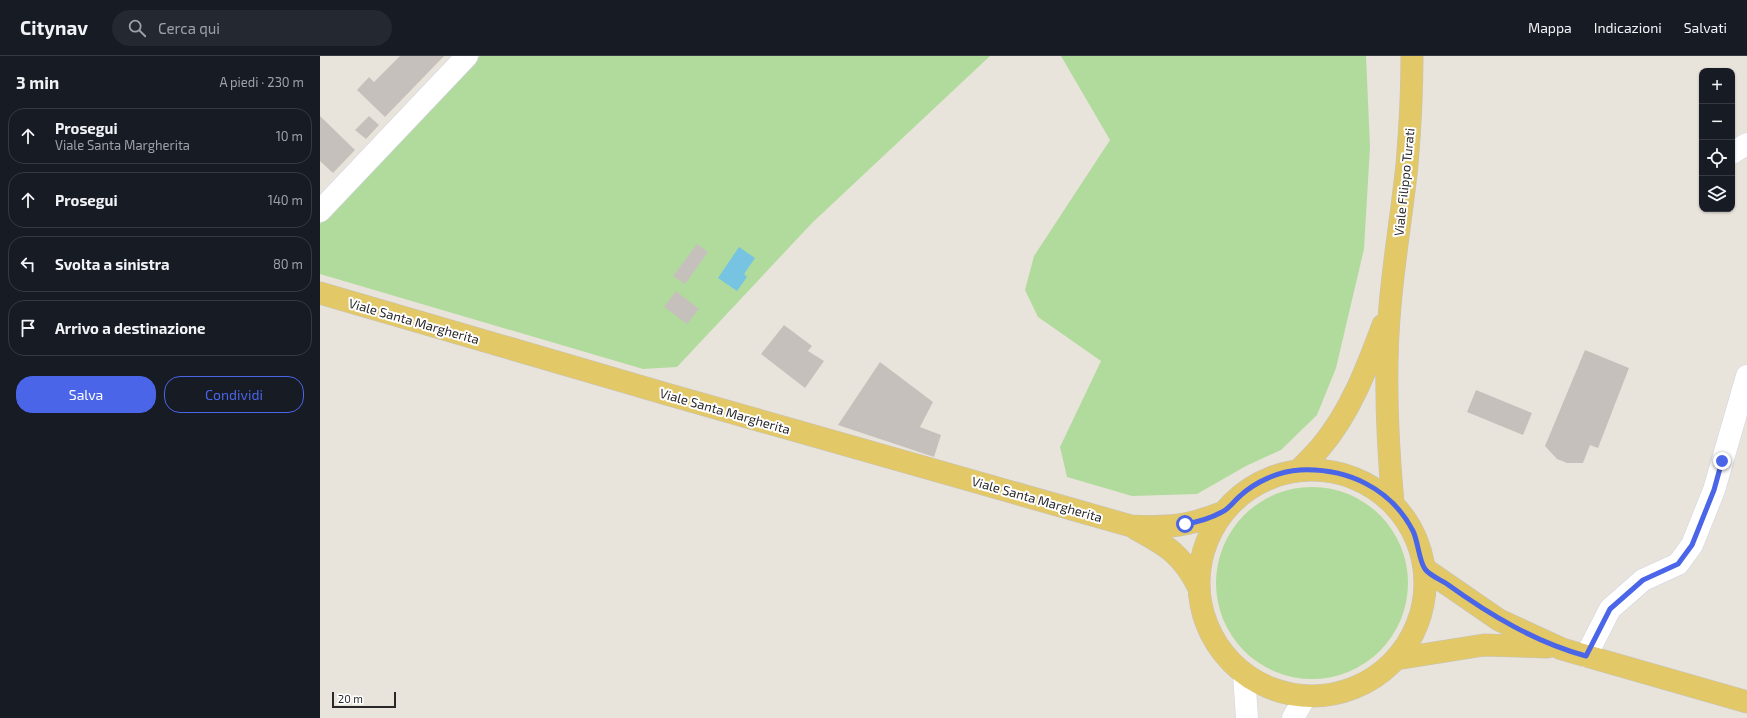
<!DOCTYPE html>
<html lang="it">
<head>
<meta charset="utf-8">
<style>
  :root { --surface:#171b24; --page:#242831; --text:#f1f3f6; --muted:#9ea1a6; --line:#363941; --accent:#4a65e8 }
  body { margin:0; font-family:"Exo 2",sans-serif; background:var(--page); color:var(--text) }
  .controls { position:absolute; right:12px; top:12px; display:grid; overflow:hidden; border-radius:8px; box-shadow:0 1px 3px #0004 }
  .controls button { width:36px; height:36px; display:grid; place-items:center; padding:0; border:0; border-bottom:1px solid var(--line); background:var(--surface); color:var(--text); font:20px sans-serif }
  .scale { position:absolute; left:12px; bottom:10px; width:64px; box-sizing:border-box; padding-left:4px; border:2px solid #282828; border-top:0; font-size:11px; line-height:14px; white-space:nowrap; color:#282828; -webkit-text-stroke:3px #fff; paint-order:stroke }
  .stop { position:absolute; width:12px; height:12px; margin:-9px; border:3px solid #4a65e8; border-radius:50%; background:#fff }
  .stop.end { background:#4a65e8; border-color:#fff; box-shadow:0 1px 4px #0008 }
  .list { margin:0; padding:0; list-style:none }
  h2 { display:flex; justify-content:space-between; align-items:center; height:52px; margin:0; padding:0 16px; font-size:17px }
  h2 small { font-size:13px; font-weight:400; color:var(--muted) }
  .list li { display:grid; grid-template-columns:26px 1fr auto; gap:12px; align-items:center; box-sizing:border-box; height:56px; margin:0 8px 8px; padding:0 8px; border:1px solid var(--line); border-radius:16px }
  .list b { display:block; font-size:15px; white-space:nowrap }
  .list p { margin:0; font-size:13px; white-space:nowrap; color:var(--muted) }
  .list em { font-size:13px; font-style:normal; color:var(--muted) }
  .actions { display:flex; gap:8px; padding:12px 16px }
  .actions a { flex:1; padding:9px 0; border:1px solid var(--accent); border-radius:16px; text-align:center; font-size:14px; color:var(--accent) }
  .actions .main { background:var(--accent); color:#fff }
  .icon { flex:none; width:22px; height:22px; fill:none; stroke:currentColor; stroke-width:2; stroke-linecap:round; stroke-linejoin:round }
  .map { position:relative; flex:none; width:1427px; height:662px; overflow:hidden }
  header { display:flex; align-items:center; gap:24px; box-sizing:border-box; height:56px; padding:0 20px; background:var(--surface); border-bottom:1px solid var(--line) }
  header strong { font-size:19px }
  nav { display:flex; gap:22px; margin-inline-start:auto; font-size:14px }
  .search { width:280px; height:36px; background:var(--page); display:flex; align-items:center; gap:10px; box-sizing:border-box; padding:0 14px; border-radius:22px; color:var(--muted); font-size:15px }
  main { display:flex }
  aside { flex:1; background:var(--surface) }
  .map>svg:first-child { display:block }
  .green { fill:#b1db9c }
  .water { fill:#77c4e2 }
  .building { fill:#c5c0bb }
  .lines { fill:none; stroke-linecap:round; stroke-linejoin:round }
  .minor-casing { stroke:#d1d3e0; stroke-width:23 }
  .major-casing { stroke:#c3c3c3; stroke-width:23 }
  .minor { stroke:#fff; stroke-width:22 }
  .major { stroke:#e3c867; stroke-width:22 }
  .route { stroke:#4a65e8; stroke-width:5 }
  .labels { text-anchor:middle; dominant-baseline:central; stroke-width:4; stroke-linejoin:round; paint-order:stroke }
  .street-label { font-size:13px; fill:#282828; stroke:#fff }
</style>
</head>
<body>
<header>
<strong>Citynav</strong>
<div class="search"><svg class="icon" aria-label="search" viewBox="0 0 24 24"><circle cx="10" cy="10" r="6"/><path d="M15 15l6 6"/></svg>Cerca qui</div>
<nav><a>Mappa</a><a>Indicazioni</a><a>Salvati</a></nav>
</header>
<main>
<aside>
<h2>3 min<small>A piedi · 230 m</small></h2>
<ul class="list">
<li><svg class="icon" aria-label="ahead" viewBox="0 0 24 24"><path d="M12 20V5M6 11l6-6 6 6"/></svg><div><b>Prosegui</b><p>Viale Santa Margherita</p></div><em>10 m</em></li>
<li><svg class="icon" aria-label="ahead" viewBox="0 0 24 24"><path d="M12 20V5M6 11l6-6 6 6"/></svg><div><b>Prosegui</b></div><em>140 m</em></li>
<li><svg class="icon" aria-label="left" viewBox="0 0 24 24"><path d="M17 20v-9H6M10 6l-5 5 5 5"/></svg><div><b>Svolta a sinistra</b></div><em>80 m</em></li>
<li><svg class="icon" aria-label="arrive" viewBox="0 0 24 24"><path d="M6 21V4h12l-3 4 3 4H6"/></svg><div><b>Arrivo a destinazione</b></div></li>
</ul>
<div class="actions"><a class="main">Salva</a><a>Condividi</a></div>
</aside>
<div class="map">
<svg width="1427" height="662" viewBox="0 0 1427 662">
  <rect width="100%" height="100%" fill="#e9e4db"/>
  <path class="green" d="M160,0H670L492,167L357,311L323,313L0,218V168Z
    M741,0H1046L1050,91L1044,193L1016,312L997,359L961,394L926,410L877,438L812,440L747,421L740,391L781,305L718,261L705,234L714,200L790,84Z
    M896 527a96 96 0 1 1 192 0a96 96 0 1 1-192 0Z"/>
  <path class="water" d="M419,191L435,202L424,218L427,221L417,235L398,222Z"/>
  <path class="building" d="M80,0H124L65,61L37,34L49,21L54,26Z
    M0,60L35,94L13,117L0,105Z
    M49,60L59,69L46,83L35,74Z
    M377,188L388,196L365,228L353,220Z
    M356,235L379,253L367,268L344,251Z
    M464,269L492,290L488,295L504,305L485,332L441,298Z
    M1265,294L1309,312L1278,392L1270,389L1263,407H1247L1237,403L1225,390Z
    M560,306L613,346L600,371L621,379L614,401L518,369Z
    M1156,334L1212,357L1203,379L1147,356Z"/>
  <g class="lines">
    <g class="minor-casing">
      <path id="minor" d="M1412,97L1427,88
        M0,155L147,0
        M1266,600L1290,553L1323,524L1358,508L1372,489L1394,434L1427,320
        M924,618L927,662
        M973,662L985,641"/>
    </g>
    <g class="major-casing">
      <path id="major" d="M0,237L343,337L811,470C850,472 868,470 904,456
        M879 527a113 113 0 1 1 226 0a113 113 0 1 1-226 0Z
        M979,414C986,407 993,400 1000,392C1030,357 1047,312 1063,269
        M1073,447C1067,382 1064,315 1070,250C1074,203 1082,156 1087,109C1090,73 1092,36 1092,0
        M816,473C847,490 862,498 879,532
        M1105,513L1179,564L1242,593L1427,646
        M1076,603L1164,589L1227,591"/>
    </g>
    <use href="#minor" class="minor"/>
    <use href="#major" class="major"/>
  </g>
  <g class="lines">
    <path class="route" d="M865,468C878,466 891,462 902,456C909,453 914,445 920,440C935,426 959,415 980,414C1027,412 1071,432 1093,475C1098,485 1099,505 1105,513C1109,519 1121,524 1127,528C1170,559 1215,586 1266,600L1290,553L1323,524L1358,508L1372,489L1394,434L1402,405"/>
  </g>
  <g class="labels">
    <g class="street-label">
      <text transform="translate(1084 126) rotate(-84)">Viale Filippo Turati</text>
      <text transform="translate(94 265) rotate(16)">Viale Santa Margherita</text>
      <text transform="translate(405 355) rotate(16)">Viale Santa Margherita</text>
      <text transform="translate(717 443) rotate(16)">Viale Santa Margherita</text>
    </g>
  </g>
</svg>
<div class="controls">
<button>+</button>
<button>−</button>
<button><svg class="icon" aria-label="locate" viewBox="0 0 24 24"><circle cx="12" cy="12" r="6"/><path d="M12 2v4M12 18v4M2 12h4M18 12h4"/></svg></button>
<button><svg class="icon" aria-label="layers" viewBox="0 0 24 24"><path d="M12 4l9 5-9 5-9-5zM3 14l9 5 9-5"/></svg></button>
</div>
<div class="scale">20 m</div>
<div class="stop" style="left:865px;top:468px"></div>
<div class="stop end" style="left:1402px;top:405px"></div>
</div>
</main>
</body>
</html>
